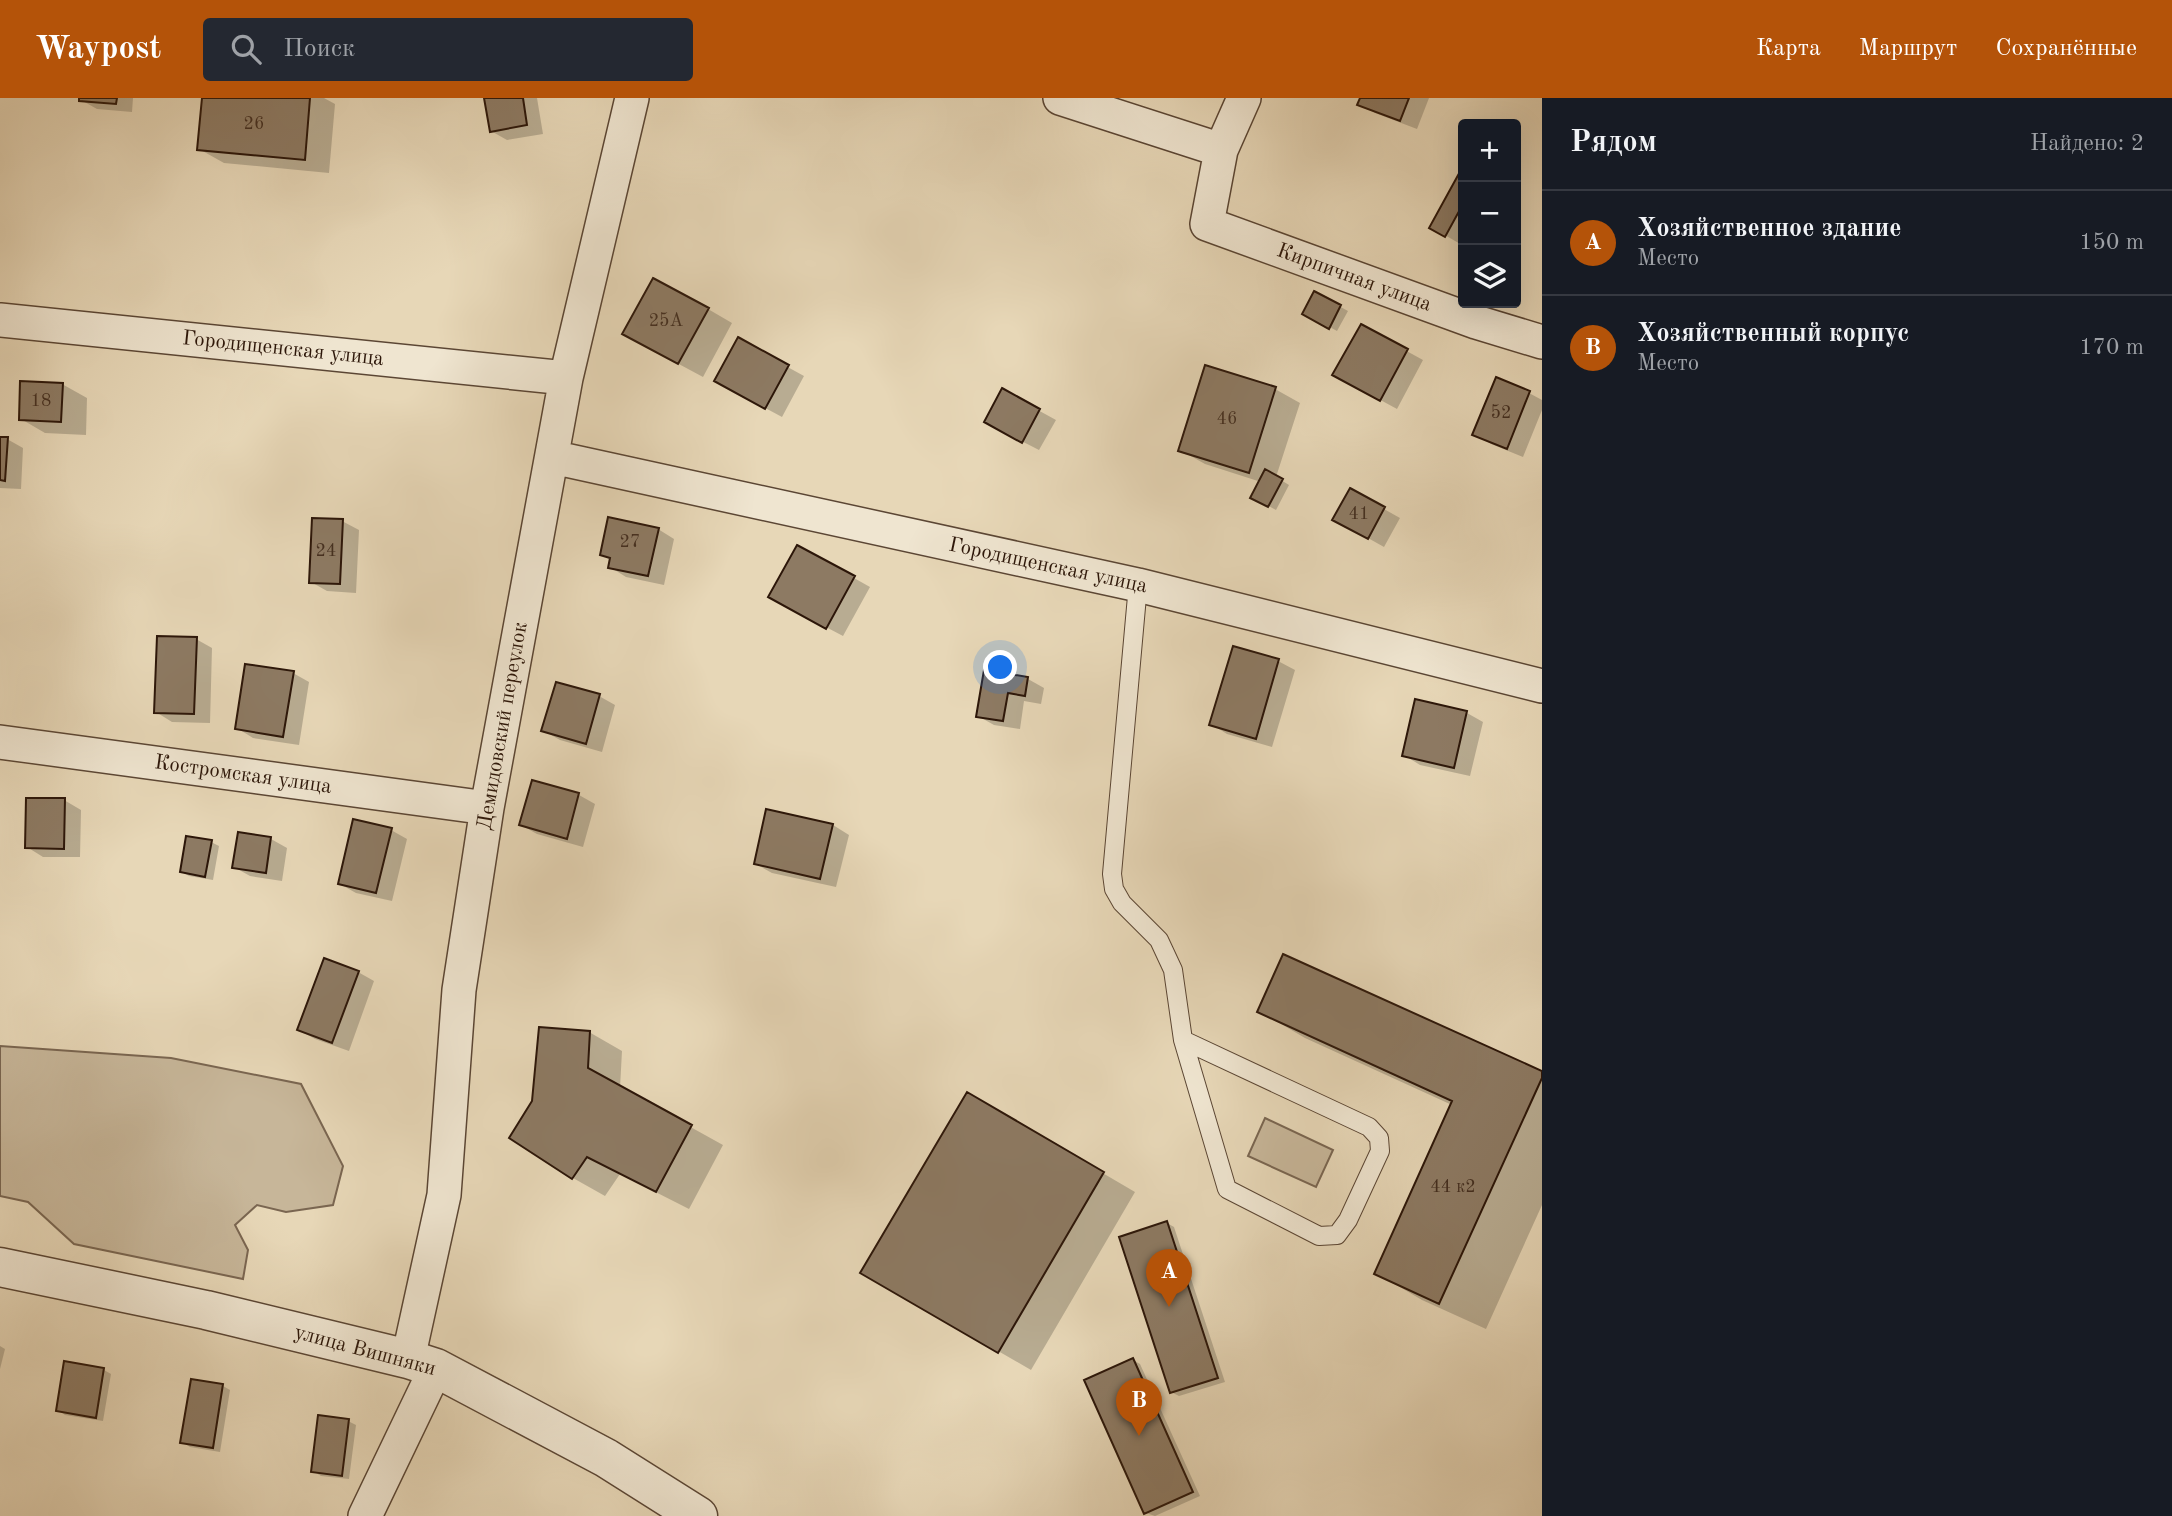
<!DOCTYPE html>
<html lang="ru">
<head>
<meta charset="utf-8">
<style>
  :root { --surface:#171b24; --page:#242831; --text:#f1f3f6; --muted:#9ea1a6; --line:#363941; --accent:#b45309 }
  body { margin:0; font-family:"Old Standard TT",serif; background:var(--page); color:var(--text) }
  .controls { position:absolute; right:21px; top:21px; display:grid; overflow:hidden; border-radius:7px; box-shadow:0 7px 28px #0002 }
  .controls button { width:63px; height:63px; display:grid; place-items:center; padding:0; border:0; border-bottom:2px solid var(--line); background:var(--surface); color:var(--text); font:35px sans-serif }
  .you { position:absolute; left:1001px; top:570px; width:24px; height:24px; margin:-18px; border:5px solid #fff; border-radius:50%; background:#1a73e8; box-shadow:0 0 0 10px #1a73e833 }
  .badge { display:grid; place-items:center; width:46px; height:46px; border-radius:50%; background:var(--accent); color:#fff; font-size:23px; font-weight:700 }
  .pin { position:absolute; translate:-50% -58px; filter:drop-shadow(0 2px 4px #0008) }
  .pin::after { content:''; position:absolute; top:37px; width:24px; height:21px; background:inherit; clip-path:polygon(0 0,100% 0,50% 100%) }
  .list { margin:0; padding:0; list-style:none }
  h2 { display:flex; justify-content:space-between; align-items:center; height:91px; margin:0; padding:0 28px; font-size:30px }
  h2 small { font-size:23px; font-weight:400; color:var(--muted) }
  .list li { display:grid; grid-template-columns:46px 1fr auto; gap:21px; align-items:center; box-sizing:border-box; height:105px; padding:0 28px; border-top:2px solid var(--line) }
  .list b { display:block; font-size:26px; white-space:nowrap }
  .list p { margin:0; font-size:23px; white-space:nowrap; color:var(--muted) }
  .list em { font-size:23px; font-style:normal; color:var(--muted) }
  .icon { flex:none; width:38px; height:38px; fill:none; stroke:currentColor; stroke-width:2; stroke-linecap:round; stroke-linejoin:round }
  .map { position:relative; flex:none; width:1542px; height:1418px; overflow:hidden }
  header { display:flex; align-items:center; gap:42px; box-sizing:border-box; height:98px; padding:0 35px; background:var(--accent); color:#fff }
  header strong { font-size:33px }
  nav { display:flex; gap:38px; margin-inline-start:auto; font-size:24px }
  .search { width:490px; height:63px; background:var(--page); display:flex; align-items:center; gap:18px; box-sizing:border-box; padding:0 24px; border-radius:7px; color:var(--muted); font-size:26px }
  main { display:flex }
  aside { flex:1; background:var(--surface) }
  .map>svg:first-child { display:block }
  .green { fill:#c7b699; stroke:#7a6651; stroke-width:2 }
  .shadow { fill:#0003 }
  .building { fill:#8d7a63; stroke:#2c1609; stroke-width:2 }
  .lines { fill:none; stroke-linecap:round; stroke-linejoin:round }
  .service-casing { stroke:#5b4634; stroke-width:20 }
  .minor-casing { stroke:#5b4634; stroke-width:36 }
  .tertiary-casing { stroke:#5b4634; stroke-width:41 }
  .service { stroke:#efe5d0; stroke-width:18 }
  .minor { stroke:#efe5d0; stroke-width:33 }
  .tertiary { stroke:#efe5d0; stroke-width:38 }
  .labels { text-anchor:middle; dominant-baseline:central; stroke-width:5; stroke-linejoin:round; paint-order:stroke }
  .number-label { font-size:18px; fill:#442f20 }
  .street-label { font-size:21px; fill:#2c1609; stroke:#efe5d0 }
</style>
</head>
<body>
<header>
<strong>Waypost</strong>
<div class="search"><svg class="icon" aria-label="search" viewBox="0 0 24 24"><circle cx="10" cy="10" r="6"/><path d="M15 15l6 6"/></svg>Поиск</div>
<nav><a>Карта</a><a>Маршрут</a><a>Сохранённые</a></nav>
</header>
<main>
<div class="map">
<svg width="1542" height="1418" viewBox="0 0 1542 1418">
  <rect width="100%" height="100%" fill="#e7d7b7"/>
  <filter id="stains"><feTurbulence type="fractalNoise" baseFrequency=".00286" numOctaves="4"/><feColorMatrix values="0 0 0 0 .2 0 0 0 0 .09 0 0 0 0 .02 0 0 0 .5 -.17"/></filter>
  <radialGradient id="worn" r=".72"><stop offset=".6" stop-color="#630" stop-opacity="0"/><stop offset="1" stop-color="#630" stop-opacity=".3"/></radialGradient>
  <path class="green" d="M0,948L171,960L301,986L343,1068L333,1107L286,1114L257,1107L235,1127L248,1152L243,1181L74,1146L28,1104L0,1098Z
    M1265,1020L1333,1052L1316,1089L1248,1058Z"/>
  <path class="shadow" d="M81,0H133L132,14L97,11L81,2Z
    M204,0H324L335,6L329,75L224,65L199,51Z
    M486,0H537L543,36L507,42L491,33Z
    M1362,0H1429L1417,31L1375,15L1359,6Z
    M1463,72V144L1462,147L1431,129Z
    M1315,195L1348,213L1337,233L1304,215Z
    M708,211L732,225L703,279L649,250Z
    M1361,228L1423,262L1397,311L1351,286Z
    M738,242L804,278L782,319L732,292Z
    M62,286L87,300L86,337L45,335L21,321Z
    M1275,291L1300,305L1276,379L1289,387L1276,412L1252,399L1261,384L1205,366L1180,352Z
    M1003,293L1056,322L1039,352L1002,333Z
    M1529,295L1542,302V312L1523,359L1491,346L1475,336Z
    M0,340L7,341L23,350L21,391L0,390Z
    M1350,392L1400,420L1384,449L1334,421Z
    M342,423L359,432L356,495L327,493L311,484Z
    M658,431L674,441L664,487L626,479L610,469L611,462L602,457Z
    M854,480L870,489L843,538L786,508Z
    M196,541L212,550L210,625L172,624L156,614Z
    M1278,563L1295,572L1272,649L1227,636L1211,626Z
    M986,574L1028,581L1044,590L1041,606L1024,603L1020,631L994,627L978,618Z
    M293,575L309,584L299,647L253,640L237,630Z
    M599,598L615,607L602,654L560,642L544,633Z
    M1467,615L1483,624L1470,678L1420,667L1404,657Z
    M533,684L579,697L595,706L583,749L537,736L521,727Z
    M64,702L81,712L80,759H43L27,749Z
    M833,727L849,737L836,789L772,775L756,766Z
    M391,732L407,741L392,803L356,795L340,786Z
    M271,741L287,750L282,783L250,778L234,769Z
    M211,744L219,748L213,782L189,778L182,774Z
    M358,874L374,883L349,953L315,941L299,932Z
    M1259,913L1542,975V1107L1486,1231L1422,1202L1376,1175L1452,1007L1305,940Z
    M589,934L622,953L620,990L723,1047L689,1111L620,1076L605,1098L573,1080Z
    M968,996L1135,1094L1031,1272L863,1175Z
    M1167,1125L1174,1129L1225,1284L1179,1298L1171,1294Z
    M0,1248L5,1251L0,1271Z
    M1133,1262L1140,1266L1200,1398L1155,1418L1146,1415Z
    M104,1272L111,1276L103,1323L65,1317L58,1312Z
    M192,1283L223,1288L230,1292L220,1354L190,1349L182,1344Z
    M348,1323L356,1327L349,1381L321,1378L313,1373Z"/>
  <path class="building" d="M79,0H117L116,6L79,3Z
    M202,0H310L305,62L197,52Z
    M484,0H523L527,27L490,34Z
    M1360,0H1409L1400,23L1357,7Z
    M1462,70L1463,106L1445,139L1429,130Z
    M653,180L709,210L678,266L622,236Z
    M1314,193L1341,207L1329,231L1302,216Z
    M1361,226L1408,251L1380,303L1332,277Z
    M738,239L789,267L765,311L714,283Z
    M1205,267L1276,289L1249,375L1178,353Z
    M1496,279L1530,293L1507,351L1472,337Z
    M20,283L63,285L61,324L19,322Z
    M1002,290L1040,311L1022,345L984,324Z
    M0,339H8L5,383L0,382Z
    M1265,371L1283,381L1268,409L1250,400Z
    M1350,390L1385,409L1368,441L1332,422Z
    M608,419L659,430L648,478L608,470L610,460L600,457Z
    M312,420L343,421L340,486L309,485Z
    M797,447L855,478L826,531L768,499Z
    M157,538L197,539L194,616L154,615Z
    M1233,548L1279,561L1256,641L1209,627Z
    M245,566L294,573L283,639L235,631Z
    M984,572L1028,579L1025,598L1008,595L1003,623L976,619Z
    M556,584L600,596L586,646L541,633Z
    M1415,601L1467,613L1454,670L1402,658Z
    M532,682L579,695L567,741L519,727Z
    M26,700H65L64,751L25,750Z
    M766,711L833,726L820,781L754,766Z
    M353,721L392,730L376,795L338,786Z
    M238,734L271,739L266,775L232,770Z
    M186,738L212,742L205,779L180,774Z
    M1283,856L1542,973V980L1439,1206L1374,1176L1452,1003L1257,914Z
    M324,860L359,873L332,945L297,932Z
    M539,929L590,933L588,970L692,1027L656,1094L587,1059L572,1081L509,1040L532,1003Z
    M967,994L1104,1074L998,1255L860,1175Z
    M1167,1123L1218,1280L1170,1295L1119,1139Z
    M1133,1260L1193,1394L1144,1416L1084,1282Z
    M64,1263L104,1270L96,1320L56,1313Z
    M191,1281L223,1286L213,1350L180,1345Z
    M318,1317L349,1321L342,1378L311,1374Z"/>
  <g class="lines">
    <g class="service-casing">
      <path id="service" d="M1138,487L1112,776L1114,791L1122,805L1159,842L1173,872L1183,942L1227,1091L1319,1138L1337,1137L1348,1122L1380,1053L1379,1040L1369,1029L1183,942"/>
    </g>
    <g class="minor-casing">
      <path id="minor" d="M1060,0L1221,52L1207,126L1476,224L1542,244
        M1221,52L1244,0
        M0,222L566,280
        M552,359L1138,487L1542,588
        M0,644L487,710
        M408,1261L444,1097L459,892L487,710L566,280L632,0
        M365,1418L436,1270"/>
    </g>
    <g class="tertiary-casing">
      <path id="tertiary" d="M0,1169L206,1212L408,1261L436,1270L606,1360L698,1418"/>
    </g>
    <use href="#service" class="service"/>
    <use href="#minor" class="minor"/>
    <use href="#tertiary" class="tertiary"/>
  </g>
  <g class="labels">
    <g class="number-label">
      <text x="254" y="26">26</text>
      <text x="666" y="223">25А</text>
      <text x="41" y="303">18</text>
      <text x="1501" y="315">52</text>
      <text x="1227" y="321">46</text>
      <text x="1359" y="416">41</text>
      <text x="630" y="444">27</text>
      <text x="326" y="453">24</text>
      <text x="1453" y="1089">44 к2</text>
    </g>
    <g class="street-label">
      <text transform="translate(1354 180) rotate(20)">Кирпичная улица</text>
      <text transform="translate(283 251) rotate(6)">Городищенская улица</text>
      <text transform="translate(1048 468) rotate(12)">Городищенская улица</text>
      <text transform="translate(503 628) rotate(-80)">Демидовский переулок</text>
      <text transform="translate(243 677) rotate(8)">Костромская улица</text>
      <text transform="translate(365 1253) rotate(15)">улица Вишняки</text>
    </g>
  </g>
  <rect width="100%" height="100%" filter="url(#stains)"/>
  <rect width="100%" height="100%" fill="url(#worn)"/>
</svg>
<div class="controls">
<button>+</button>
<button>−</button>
<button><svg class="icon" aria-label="layers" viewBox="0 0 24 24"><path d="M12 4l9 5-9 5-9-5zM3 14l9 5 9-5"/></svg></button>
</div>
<div class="you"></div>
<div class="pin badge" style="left:1169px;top:1209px">A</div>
<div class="pin badge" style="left:1139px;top:1338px">B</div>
</div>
<aside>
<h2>Рядом<small>Найдено: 2</small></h2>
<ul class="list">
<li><span class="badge">A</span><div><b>Хозяйственное здание</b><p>Место</p></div><em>150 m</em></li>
<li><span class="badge">B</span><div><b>Хозяйственный корпус</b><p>Место</p></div><em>170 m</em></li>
</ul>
</aside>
</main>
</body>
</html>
